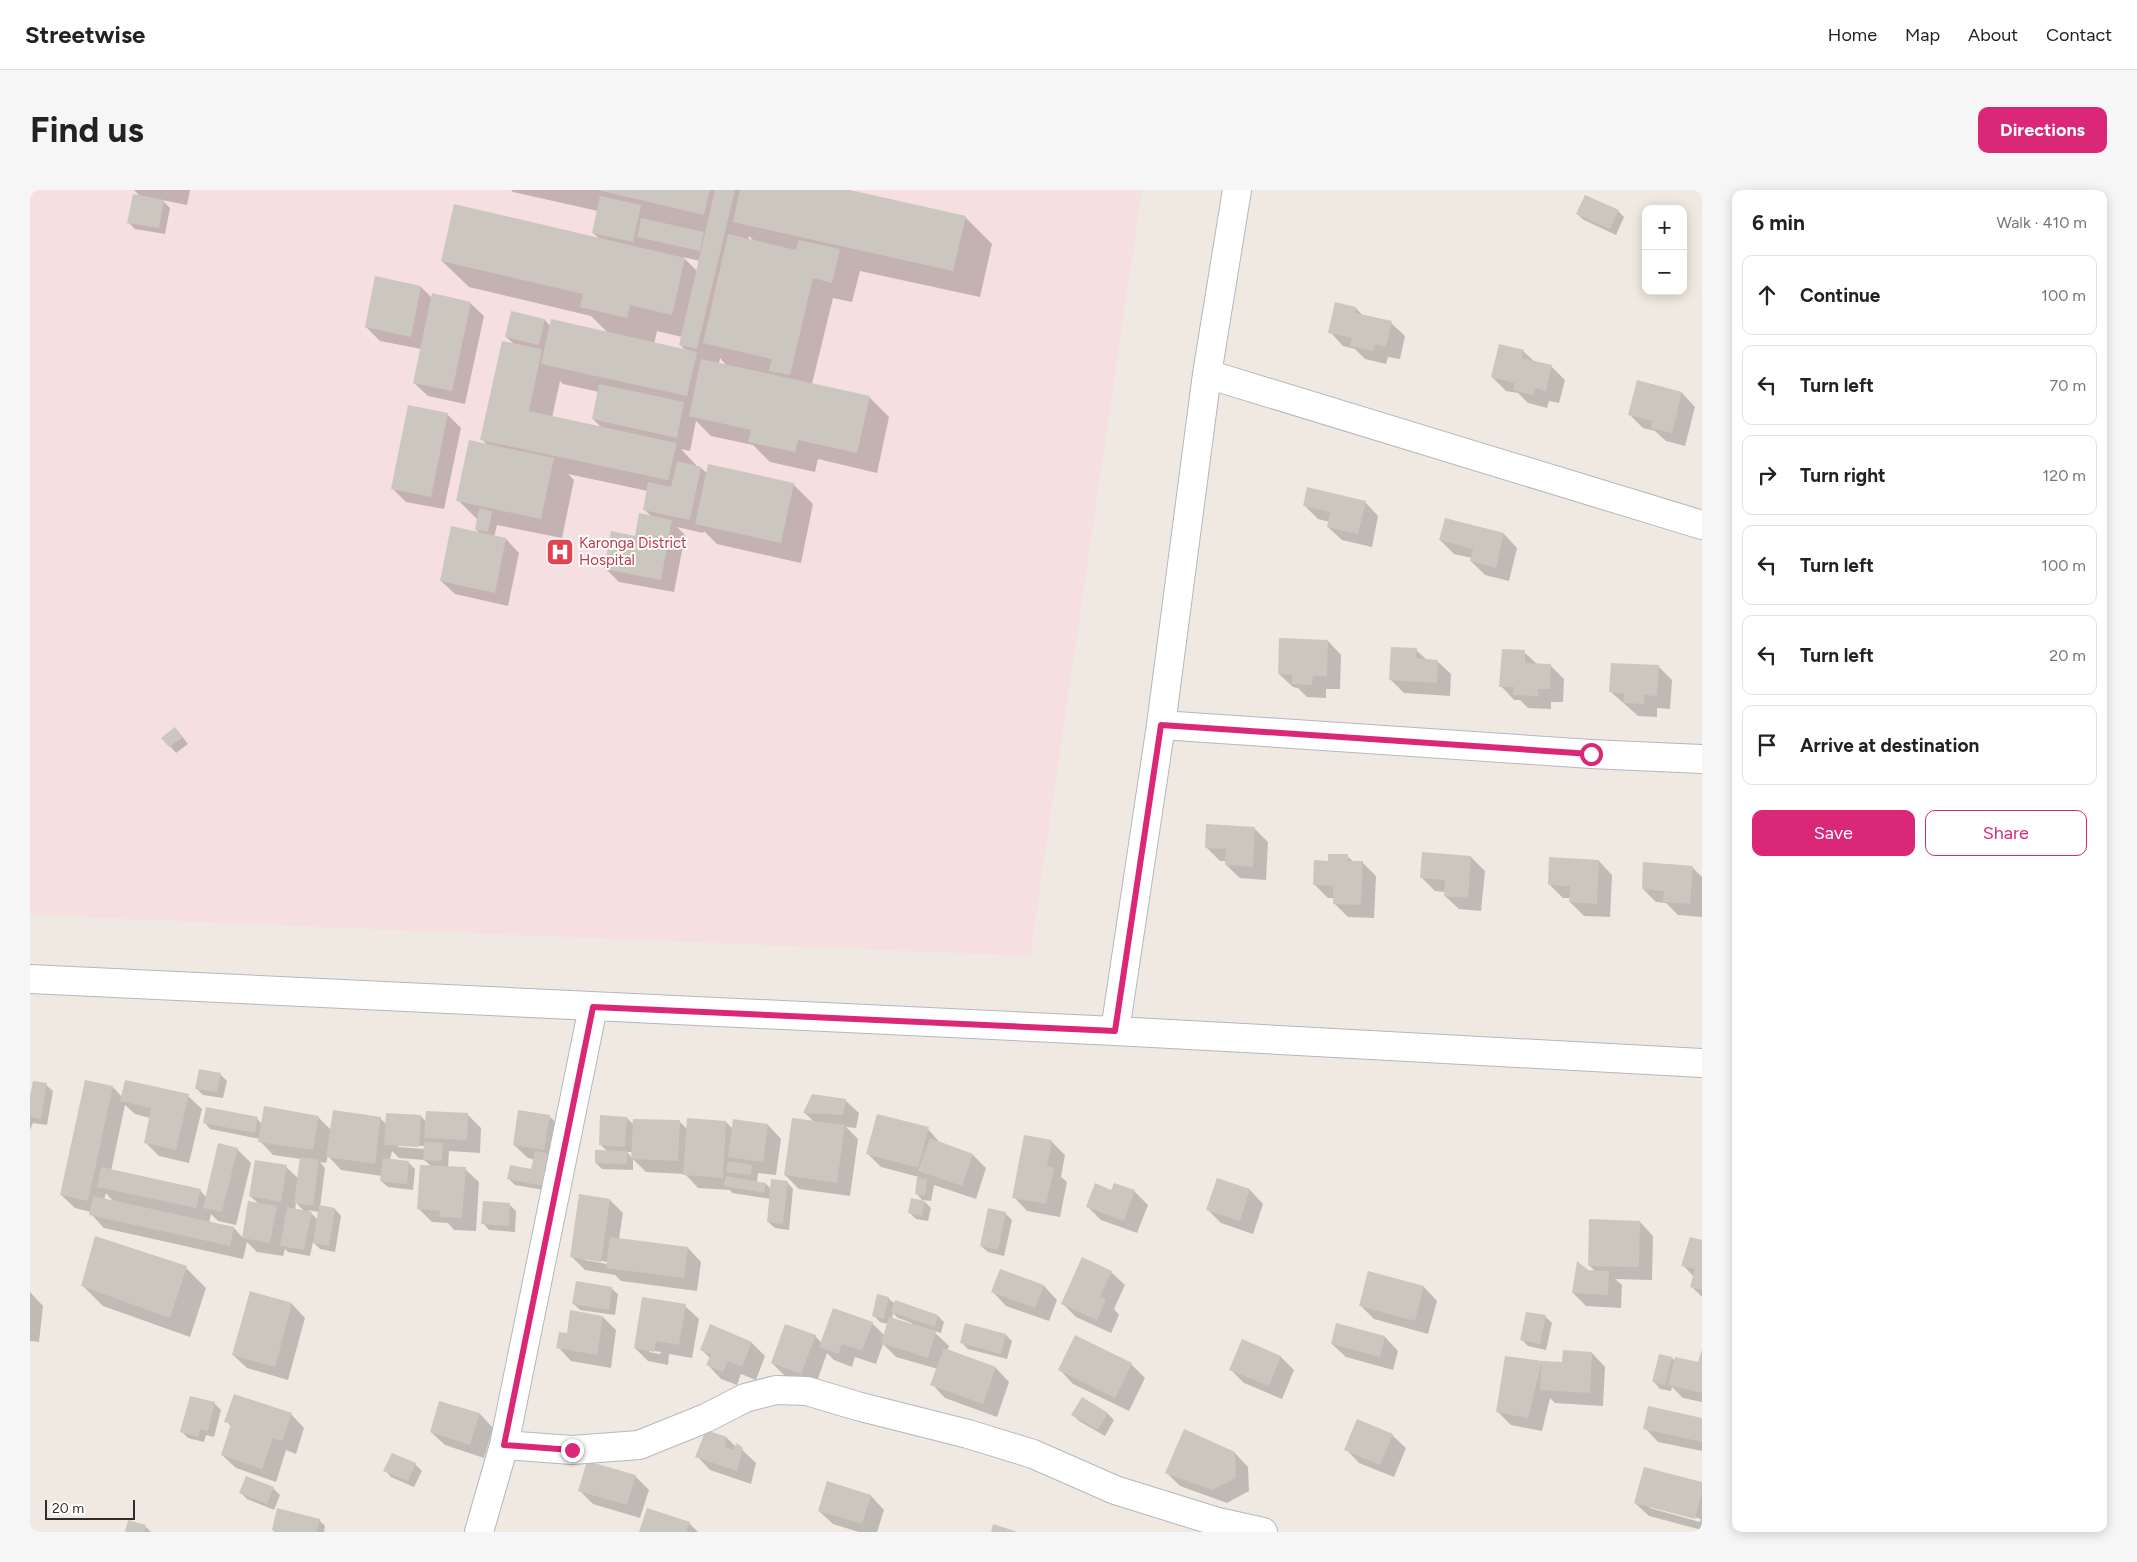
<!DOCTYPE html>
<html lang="en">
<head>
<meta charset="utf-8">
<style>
  :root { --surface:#fff; --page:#f6f6f6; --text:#222; --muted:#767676; --line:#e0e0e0; --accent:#db2777 }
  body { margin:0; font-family:Figtree,sans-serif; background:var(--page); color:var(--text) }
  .controls { position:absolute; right:15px; top:15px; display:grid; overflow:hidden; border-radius:10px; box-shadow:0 2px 12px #0003 }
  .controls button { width:45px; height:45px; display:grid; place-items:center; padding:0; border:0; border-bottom:1px solid var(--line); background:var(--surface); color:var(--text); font:25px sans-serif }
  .scale { position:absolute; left:15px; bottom:12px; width:90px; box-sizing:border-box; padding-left:5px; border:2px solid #2e2e2e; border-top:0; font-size:14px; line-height:18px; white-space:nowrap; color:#2e2e2e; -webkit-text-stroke:4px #fff; paint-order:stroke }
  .stop { position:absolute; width:15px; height:15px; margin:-11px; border:4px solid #db2777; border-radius:50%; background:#fff }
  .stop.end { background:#db2777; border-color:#fff; box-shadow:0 1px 5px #0008 }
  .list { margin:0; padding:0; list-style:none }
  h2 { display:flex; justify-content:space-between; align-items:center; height:65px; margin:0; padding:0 20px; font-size:21px }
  h2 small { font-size:16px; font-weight:400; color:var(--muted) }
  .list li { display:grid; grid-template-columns:32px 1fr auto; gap:15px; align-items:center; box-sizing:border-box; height:80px; margin:0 10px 10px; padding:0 10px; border:1px solid var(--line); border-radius:10px }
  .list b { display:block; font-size:19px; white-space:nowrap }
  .list em { font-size:16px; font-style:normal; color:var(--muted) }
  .actions { display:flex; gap:10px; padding:15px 20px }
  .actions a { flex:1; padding:11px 0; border:1px solid var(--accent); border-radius:10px; text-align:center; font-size:18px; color:var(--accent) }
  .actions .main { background:var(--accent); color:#fff }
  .icon { flex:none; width:28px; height:28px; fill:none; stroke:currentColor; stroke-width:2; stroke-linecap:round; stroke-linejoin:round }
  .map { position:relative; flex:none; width:1672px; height:1342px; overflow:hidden; border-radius:10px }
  header { display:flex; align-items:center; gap:30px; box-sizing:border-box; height:70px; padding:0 25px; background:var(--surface); border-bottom:1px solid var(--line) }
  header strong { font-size:24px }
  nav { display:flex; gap:28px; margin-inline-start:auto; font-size:18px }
  .intro { display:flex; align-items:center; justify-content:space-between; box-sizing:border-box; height:120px; padding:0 30px }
  h1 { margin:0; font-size:35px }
  .button { padding:12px 22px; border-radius:10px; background:var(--accent); color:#fff; font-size:18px; font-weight:700 }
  main { display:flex; gap:30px; padding:0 30px }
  aside { flex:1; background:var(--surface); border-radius:10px; box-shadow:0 2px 12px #0003 }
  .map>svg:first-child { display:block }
  .medical { fill:#f5dfe0 }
  .shadow { fill:#0003; fill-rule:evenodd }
  .building { fill:#cbc7bf }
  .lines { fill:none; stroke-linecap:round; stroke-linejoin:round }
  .minor-casing { stroke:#b4b7c1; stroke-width:30 }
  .minor { stroke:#fff; stroke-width:28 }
  .route { stroke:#db2777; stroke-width:6 }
  .labels { text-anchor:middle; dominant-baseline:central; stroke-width:4; stroke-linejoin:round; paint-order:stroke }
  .health-label { font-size:15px; fill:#be3a42; stroke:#fff; text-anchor:start }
</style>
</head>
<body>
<header>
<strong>Streetwise</strong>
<nav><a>Home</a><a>Map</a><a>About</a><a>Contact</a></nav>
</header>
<div class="intro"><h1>Find us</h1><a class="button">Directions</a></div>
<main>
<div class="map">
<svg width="1672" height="1342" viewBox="0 0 1672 1342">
  <rect width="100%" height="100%" fill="#efe9e1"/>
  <path class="medical" d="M0,0H1112L1000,766L0,725Z"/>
  <path class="shadow" d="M104,0H160L157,15L132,10L140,18L135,44L105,39L98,32L111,7Z
    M481,0H814L935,27L962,54L950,107L830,81L822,112L803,108L782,194L839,207L859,227L847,283L788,269L785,282L740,272L723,255L681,246L666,231L660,261L651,259L666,275V277L671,278L678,284L763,294L783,314L771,373L687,354L674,341L673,343L647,337L655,345L644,402L589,392L575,378L606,347L622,327L614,319L618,301L538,284L544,290L532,348L467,335L464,347L476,349L489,363L478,416L425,404L411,391L450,344L446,339L448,330L428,310L458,256L452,249L484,154L476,147L515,130L520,136L579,144L561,126L439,97L412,71L570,49L563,43L568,21L483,2ZM719,46L724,51L718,50ZM653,67L670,71L668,82ZM627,141L652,147L650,155L657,161L624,154ZM690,168L697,176L689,174ZM530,191L533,194L569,202L563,229L572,238L522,228Z
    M1588,21L1594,27L1586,45L1554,30L1547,24Z
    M391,97L402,108L440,113L454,126L435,214L398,206L384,193L391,159L350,151L336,137Z
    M1326,118L1334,127L1361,133L1375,146L1370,169L1358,167L1356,174L1335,169L1325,159L1313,156L1300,142Z
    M1493,161L1505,172L1521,176L1535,190L1529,213L1519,211L1517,218L1498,213L1488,203L1476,201L1462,187Z
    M1652,203L1665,217L1655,256L1636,251L1625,241L1613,238L1599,224Z
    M417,224L431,238L414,319L376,312L363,299Z
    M1335,312L1348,326L1342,357L1312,350L1298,337L1300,332L1288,329L1274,315Z
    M1474,344L1487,358L1479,391L1455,385L1441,371L1442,368L1424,364L1410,350Z
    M1298,451L1311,465L1310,499H1296V508L1277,507L1268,498L1263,497L1249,484Z
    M1386,460L1397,470L1407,471L1421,484L1420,506L1374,503L1360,489Z
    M1494,462L1508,475L1521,476L1534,489L1533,512H1521V519L1498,518L1490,510H1484L1471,496Z
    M1628,476L1642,490L1640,519L1627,518V527L1608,526L1581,502Z
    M151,545L158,554L146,563L140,556Z
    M1224,638L1238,652L1236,690L1210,688L1196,675V671H1190L1176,657Z
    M1393,664L1441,667L1455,681L1451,721L1429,719L1415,706V702L1405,701L1392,688Z
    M1317,666L1324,672H1332L1346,686L1344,728L1318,727L1304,713V708H1298L1284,694L1299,672Z
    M1569,671L1582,685L1580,727L1554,726L1540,712L1541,708H1533L1519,694Z
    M1662,677L1672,687V727L1648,725L1636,713L1626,712L1613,699Z
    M190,884L197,891L193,908L173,905L166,898Z
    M16,895L23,901L17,935L3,933L0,940V906Z
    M83,897L92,907L158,906L172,919L159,973L129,966L115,952L120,928L105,924L95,915L81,981L170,1000L176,1007L207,959L221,973L206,1035L188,1031L181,1024L179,1033L204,1038L213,1048L229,1014L220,1006L256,977L269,989L271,969L243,965L230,951V949L180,939L174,932L227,929L232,934L288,927L301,940L350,928L356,934L357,924L391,926L396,932L437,924L451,938L450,963L419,961L418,978L435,979L449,992L446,1041L424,1040L418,1033L402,1032L388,1018L401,976L394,970L369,968L362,961L360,970L378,972L385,979L383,1000L358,997L351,991L352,986L311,980L298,966L296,973L290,972L295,978L290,1017L305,1019L311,1026L305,1062L290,1059L283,1052L280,1066L258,1062L255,1059L253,1066L227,1062L217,1052L213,1069L74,1038L61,1024V1022L45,1018L31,1005ZM368,955L396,956L395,959L368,957ZM76,1003L80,1008L85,1012L74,1010ZM266,1013L274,1021L265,1020ZM278,1020L289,1022L288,1030Z
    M815,910L829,923L826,938L816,937L828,949L820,1006L769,999L755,985L784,932L775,923Z
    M519,926L533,939L520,1001L485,995L478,988L502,981L505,970L498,968L484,955Z
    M597,928L604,935L650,932L658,940L696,932L703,939L738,935L751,949L746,985L728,983L727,993L736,994L742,1000L757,992L763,999L759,1040L745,1038L738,1032L741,1009L702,1003L700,1000L668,998L655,984L616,982L603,969V980L572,979L566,973L577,961L570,954ZM597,962H602V968Z
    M898,939L911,954L943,965L956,978L946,1009L904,995L901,1011L892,1010L886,1003L889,987L851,977L838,964Z
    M1021,951L1035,965L1031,987L1037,992L1030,1027L997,1021L984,1007Z
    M1220,1000L1233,1014L1223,1044L1191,1033L1178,1020Z
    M1082,1001H1104L1118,1015L1107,1043L1071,1030L1058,1017Z
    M580,1010L593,1023L589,1049L658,1058L671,1072L667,1101L591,1091L585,1085L555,1080L541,1066ZM555,1068L577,1072V1074L555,1070Z
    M895,1012L901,1018L898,1031L886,1029L879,1022Z
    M480,1015L486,1021L485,1042L459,1040L453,1033Z
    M975,1023L982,1030L974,1066L958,1062L951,1056Z
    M1610,1032L1623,1046L1622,1090L1585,1089L1592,1095L1591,1118L1556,1116L1543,1103L1558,1081L1566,1082L1559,1075Z
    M1672,1051V1107L1662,1097L1664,1087L1653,1075Z
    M156,1078L176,1098L160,1147L73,1116L52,1095Z
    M1081,1082L1095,1095L1084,1119L1089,1125L1081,1143L1046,1127L1032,1113Z
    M1339,1082L1394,1097L1407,1111L1398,1144L1344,1129L1330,1115Z
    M1014,1096L1027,1110L1019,1131L976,1116L963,1102Z
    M581,1098L588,1104L585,1125L550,1120L544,1114Z
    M0,1102L13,1116L9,1152L0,1151Z
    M221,1102L262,1114L275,1128L258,1190L217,1178L203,1165Z
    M858,1108L865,1114L866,1111L908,1126L914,1132L911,1143L902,1140L919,1156L917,1161L966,1178L979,1192L967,1227L915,1208L902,1194L908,1179L866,1167L853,1154L846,1174L825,1167L822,1177L804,1170L797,1163L785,1197L756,1187L742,1173L785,1146L792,1153L842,1133L855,1146L858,1134L850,1132L844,1126ZM863,1123L868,1128L882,1133L881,1135L862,1129Z
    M655,1116L669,1129L662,1168L639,1164L638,1175L618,1171L605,1158ZM619,1160L631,1162L630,1164L619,1162Z
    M1515,1126L1522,1133L1516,1160L1498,1156L1492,1150Z
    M573,1127L586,1140L581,1178L541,1171L528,1157L538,1145Z
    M976,1145L982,1151L977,1169L938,1159L931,1152Z
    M1355,1147L1368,1161L1363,1180L1316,1167L1302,1154Z
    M1212,1151L1251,1167L1264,1180L1252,1209L1214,1193L1200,1179Z
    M722,1153L735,1166L726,1190L711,1184L707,1195L691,1189L678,1175L680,1168L671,1159Z
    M1672,1161V1212L1653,1208L1642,1197L1641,1201L1630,1199L1624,1192L1642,1168L1645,1171L1669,1174Z
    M1562,1163L1575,1177L1573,1216L1525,1213L1520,1208L1512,1241L1481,1235L1467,1221L1476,1168L1533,1173Z
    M1101,1174L1115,1188L1099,1221L1043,1194L1030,1180Z
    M1052,1208L1078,1224L1084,1230L1075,1246L1049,1231L1042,1224Z
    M410,1212L450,1224L463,1238L454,1268L415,1255L401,1242Z
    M184,1213L191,1220L184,1247L176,1245L174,1252L158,1248L152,1242Z
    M261,1224L274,1238L266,1264L256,1260L246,1292L206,1278L192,1265L202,1237L196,1231Z
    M1672,1229V1261L1628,1252L1615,1238Z
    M1362,1245L1376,1258L1364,1287L1329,1273L1316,1259Z
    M697,1248L706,1257L707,1255L726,1273L721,1294L680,1280L667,1266Z
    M1205,1263L1218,1277L1219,1301L1197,1313L1150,1296L1137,1283Z
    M385,1274L392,1281L384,1297L361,1287L355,1280Z
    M605,1286L619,1300L610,1328L563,1314L549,1300Z
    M798,1293L841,1306L854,1320L847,1342H829L803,1334L789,1321Z
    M1672,1293V1340L1619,1326L1605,1313ZM1620,1316L1671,1329L1670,1332L1620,1318Z
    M243,1298L250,1305L244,1320L217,1309L211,1303Z
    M289,1330L295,1336L294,1342H245L243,1340Z
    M659,1333L668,1342H610Z
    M115,1336L121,1342H96Z"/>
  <path class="building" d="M568,0H680L674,25Z
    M685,0H705L667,159L649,155Z
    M710,0H820L936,26L923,81L703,32Z
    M103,4L134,10L129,38L97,33Z
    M1555,5L1589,20L1580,39L1546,24Z
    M570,6L611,15L603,52L562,43Z
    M424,14L655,68L642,125L600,115L597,128L550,117L553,104L411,71Z
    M611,28L674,42L670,61L607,47Z
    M698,44L766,60L769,50L810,59L802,93L783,88L760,185L739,181L742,169L673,153Z
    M345,86L391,96L381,147L335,137Z
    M402,103L441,112L422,201L383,193Z
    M1305,112L1326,117L1325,123L1362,131L1356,157L1345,154L1343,161L1320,156L1322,148L1298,143Z
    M481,121L515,129L509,155L475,147Z
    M521,129L667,162L657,206L511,174Z
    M472,151L512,159L499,221L647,253L638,290L450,250Z
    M1469,154L1494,160L1492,168L1522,175L1516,201L1505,198L1504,205L1483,200L1484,193L1461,187Z
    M671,169L840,206L827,263L768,250L765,262L718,252L721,240L659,226Z
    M1607,190L1652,202L1642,243L1621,238L1623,231L1598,225Z
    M569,194L654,212L647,248L562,229Z
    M378,215L418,223L401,307L361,299Z
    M439,250L524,268L511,329L426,311Z
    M647,271L671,277L660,330L613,320L618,292L641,297Z
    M678,274L764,293L751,353L665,334Z
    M1277,297L1336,311L1328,344L1297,337L1300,322L1273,316Z
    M449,318L462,321L458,342L445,340Z
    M609,323L642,330L631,390L574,379L581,341L605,346Z
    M1415,328L1474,343L1466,378L1440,371L1443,359L1409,350Z
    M421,336L476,348L465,403L410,391Z
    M1249,448L1298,450L1297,486H1283L1282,495L1262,494V485L1248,484Z
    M1361,457L1387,458L1386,468L1408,470L1407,493L1359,490Z
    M1472,459L1495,460V473L1521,474L1520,499H1508V506L1483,505L1484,497H1469Z
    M1581,473L1629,475L1627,506L1614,505V514L1593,513L1594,504L1579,502Z
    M145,537L153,547L139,557L131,548Z
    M1176,634L1225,637L1223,677L1195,675L1196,659L1175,658Z
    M1392,662L1441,666L1438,708L1414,706L1415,690L1390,688Z
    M1298,664H1318V671H1333L1331,715L1303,714V696L1283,695L1284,670L1298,671Z
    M1519,667L1569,670L1567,714L1539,712L1540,696L1518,695Z
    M1613,672L1663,676L1660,714L1633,712L1634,701L1612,699Z
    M169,879L191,883L187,902L165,899Z
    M55,890L83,896L58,1011L30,1005Z
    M95,890L159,904L146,960L114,953L121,918L90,911Z
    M3,891L17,893L11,929L0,927V906Z
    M782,904L816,909L813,925L773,923Z
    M234,916L289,926L283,960L228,952Z
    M176,917L228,927L225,943L173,933Z
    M303,920L351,927L345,974L296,967Z
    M488,920L520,925L514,960L483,955Z
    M396,921L438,923L437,950L394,948Z
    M356,923L391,925L389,957L354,955Z
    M847,924L899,937L888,978L836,964Z
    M570,925L597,927L595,957L569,955Z
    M657,928L696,931L693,988L653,985Z
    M762,928L815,935L807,993L754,985Z
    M603,929L650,930L648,971L601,969Z
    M703,929L738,934L733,972L698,967Z
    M994,945L1022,950L1017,976L1024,978L1016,1014L982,1008Z
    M900,948L943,964L932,996L888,981Z
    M394,952L413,953L412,971L393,970Z
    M188,953L208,958L192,1022L173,1018Z
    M565,960L597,961V974L565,973Z
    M505,961L520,964L514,996L477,989L480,975L501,979Z
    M270,967L289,970L283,1016L264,1013Z
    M353,968L379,971L377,994L350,991Z
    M225,970L257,975L251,1012L219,1006Z
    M698,971L722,975L721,985L696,982Z
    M390,975L436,977L432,1028L409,1027L410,1021L387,1019Z
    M71,977L171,999L166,1018L67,997Z
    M696,986L736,993L734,1003L694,996Z
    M887,987L897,989L895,1006L885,1004Z
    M1187,988L1220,999L1210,1031L1176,1020Z
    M741,989L758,991L753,1034L737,1032Z
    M1065,993L1081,1000L1084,993L1105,1000L1094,1031L1056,1017Z
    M549,1004L580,1009L571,1072L540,1067Z
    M63,1006L204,1037L200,1056L59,1025Z
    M881,1008L895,1011L892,1026L878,1023Z
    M218,1011L247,1016L240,1053L212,1048Z
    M453,1011L480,1013L479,1036L451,1034Z
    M289,1015L305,1018L299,1056L283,1053Z
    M257,1017L282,1022L274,1060L250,1056Z
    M958,1018L976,1022L968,1060L950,1056Z
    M1559,1029L1610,1031L1609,1077L1558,1076Z
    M65,1046L157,1076L140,1128L51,1096Z
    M580,1047L658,1057L654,1088L576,1078Z
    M1660,1047L1672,1050V1100L1660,1097L1665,1079L1651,1076Z
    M1052,1067L1082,1081L1070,1107L1076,1110L1067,1130L1031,1114Z
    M1547,1071L1558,1080L1579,1081L1578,1105L1542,1103Z
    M970,1079L1014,1095L1005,1118L961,1102Z
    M1338,1081L1394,1096L1385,1131L1329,1116Z
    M546,1091L582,1097L579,1120L542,1114Z
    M220,1101L262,1113L245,1177L202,1165Z
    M847,1104L859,1107L854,1129L842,1126Z
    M612,1107L656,1114L649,1155L626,1151L624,1162L604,1158Z
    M865,1110L908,1125L905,1137L861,1122Z
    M803,1118L843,1132L832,1161L812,1154L808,1164L789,1157Z
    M540,1120L573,1126L567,1165L526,1158L529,1142L537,1143Z
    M1496,1122L1516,1125L1510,1154L1490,1150Z
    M859,1127L906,1141L898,1168L851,1153Z
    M935,1133L976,1144L971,1164L930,1153Z
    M1306,1133L1355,1146L1350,1167L1301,1154Z
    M680,1134L722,1152L712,1177L698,1171L693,1182L676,1175L681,1164L670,1160Z
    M755,1134L786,1145L771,1184L741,1173Z
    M1045,1145L1102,1173L1085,1208L1028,1180Z
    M1212,1149L1251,1166L1239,1196L1199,1180Z
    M914,1158L966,1177L953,1214L900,1195Z
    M1672,1159V1203L1638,1195L1645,1167L1668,1172Z
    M1533,1160L1562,1162L1560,1203L1510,1200L1512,1171L1532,1172Z
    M1629,1164L1642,1167L1635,1195L1622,1192Z
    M1475,1166L1512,1171L1498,1228L1466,1222Z
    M204,1204L262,1223L252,1251L243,1248L232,1279L191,1265L201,1234L194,1232Z
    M160,1206L185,1212L178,1241L170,1239L168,1247L150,1242Z
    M1052,1207L1078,1223L1068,1240L1041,1225Z
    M409,1211L450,1223L440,1255L400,1242Z
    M1618,1216L1672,1228V1252L1613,1239Z
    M1327,1229L1363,1244L1350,1275L1314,1260Z
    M1154,1239L1205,1262L1206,1288L1182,1300L1135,1283Z
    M676,1240L697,1247L695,1257L703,1260L707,1253L713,1258L707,1281L665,1267Z
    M362,1263L386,1273L378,1291L353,1281Z
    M557,1271L606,1285L597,1315L548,1301Z
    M1614,1277L1672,1292V1302L1665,1329L1604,1313Z
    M216,1286L244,1297L237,1314L209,1303Z
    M797,1291L841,1305L832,1334L788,1321Z
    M247,1318L290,1329L286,1342H249L242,1340Z
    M617,1318L660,1332L656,1342H609Z
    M98,1330L116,1335L114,1342H95Z
    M963,1334L988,1342H961Z"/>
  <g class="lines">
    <g class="minor-casing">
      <path id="minor" d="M1177,184L1672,335
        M1131,535L1561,564L1672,569
        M0,789L1085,841L1672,873
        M1085,841L1131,535L1177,184L1207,0
        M474,1255L542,1260L609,1255L676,1228L715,1208L746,1200L777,1201L827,1216L938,1244L1003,1264L1085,1300L1188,1332L1233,1342
        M449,1342L474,1255L563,817"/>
    </g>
    <use href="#minor" class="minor"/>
  </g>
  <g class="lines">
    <path class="route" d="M542,1260L474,1255L563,817L1085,841L1131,535L1561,564"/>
  </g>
  <defs>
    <g id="hospital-square" transform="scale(1.4375)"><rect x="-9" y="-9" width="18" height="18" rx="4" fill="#e0444e" stroke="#fff"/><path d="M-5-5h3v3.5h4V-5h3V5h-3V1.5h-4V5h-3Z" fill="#fff"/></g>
  </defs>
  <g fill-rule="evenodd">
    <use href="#hospital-square" x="530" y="362"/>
  </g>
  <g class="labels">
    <g class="health-label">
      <text x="549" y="353">Karonga District<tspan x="549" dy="17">Hospital</tspan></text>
    </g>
  </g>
</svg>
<div class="controls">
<button>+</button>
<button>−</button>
</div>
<div class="scale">20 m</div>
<div class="stop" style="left:1561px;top:564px"></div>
<div class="stop end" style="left:542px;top:1260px"></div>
</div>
<aside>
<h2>6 min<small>Walk · 410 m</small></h2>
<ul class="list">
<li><svg class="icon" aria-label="ahead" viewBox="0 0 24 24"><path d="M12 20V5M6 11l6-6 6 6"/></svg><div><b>Continue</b></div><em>100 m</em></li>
<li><svg class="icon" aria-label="left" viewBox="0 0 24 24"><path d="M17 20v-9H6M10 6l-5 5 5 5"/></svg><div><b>Turn left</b></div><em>70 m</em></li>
<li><svg class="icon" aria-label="right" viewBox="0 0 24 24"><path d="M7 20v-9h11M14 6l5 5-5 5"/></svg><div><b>Turn right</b></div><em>120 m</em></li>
<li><svg class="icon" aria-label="left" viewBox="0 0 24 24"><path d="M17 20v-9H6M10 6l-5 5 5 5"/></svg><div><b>Turn left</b></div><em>100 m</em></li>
<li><svg class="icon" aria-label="left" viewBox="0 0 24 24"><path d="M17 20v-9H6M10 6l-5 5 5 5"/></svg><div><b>Turn left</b></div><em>20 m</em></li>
<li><svg class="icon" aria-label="arrive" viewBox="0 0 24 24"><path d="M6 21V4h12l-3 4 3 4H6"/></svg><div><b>Arrive at destination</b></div></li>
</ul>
<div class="actions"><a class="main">Save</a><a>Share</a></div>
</aside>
</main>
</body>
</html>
